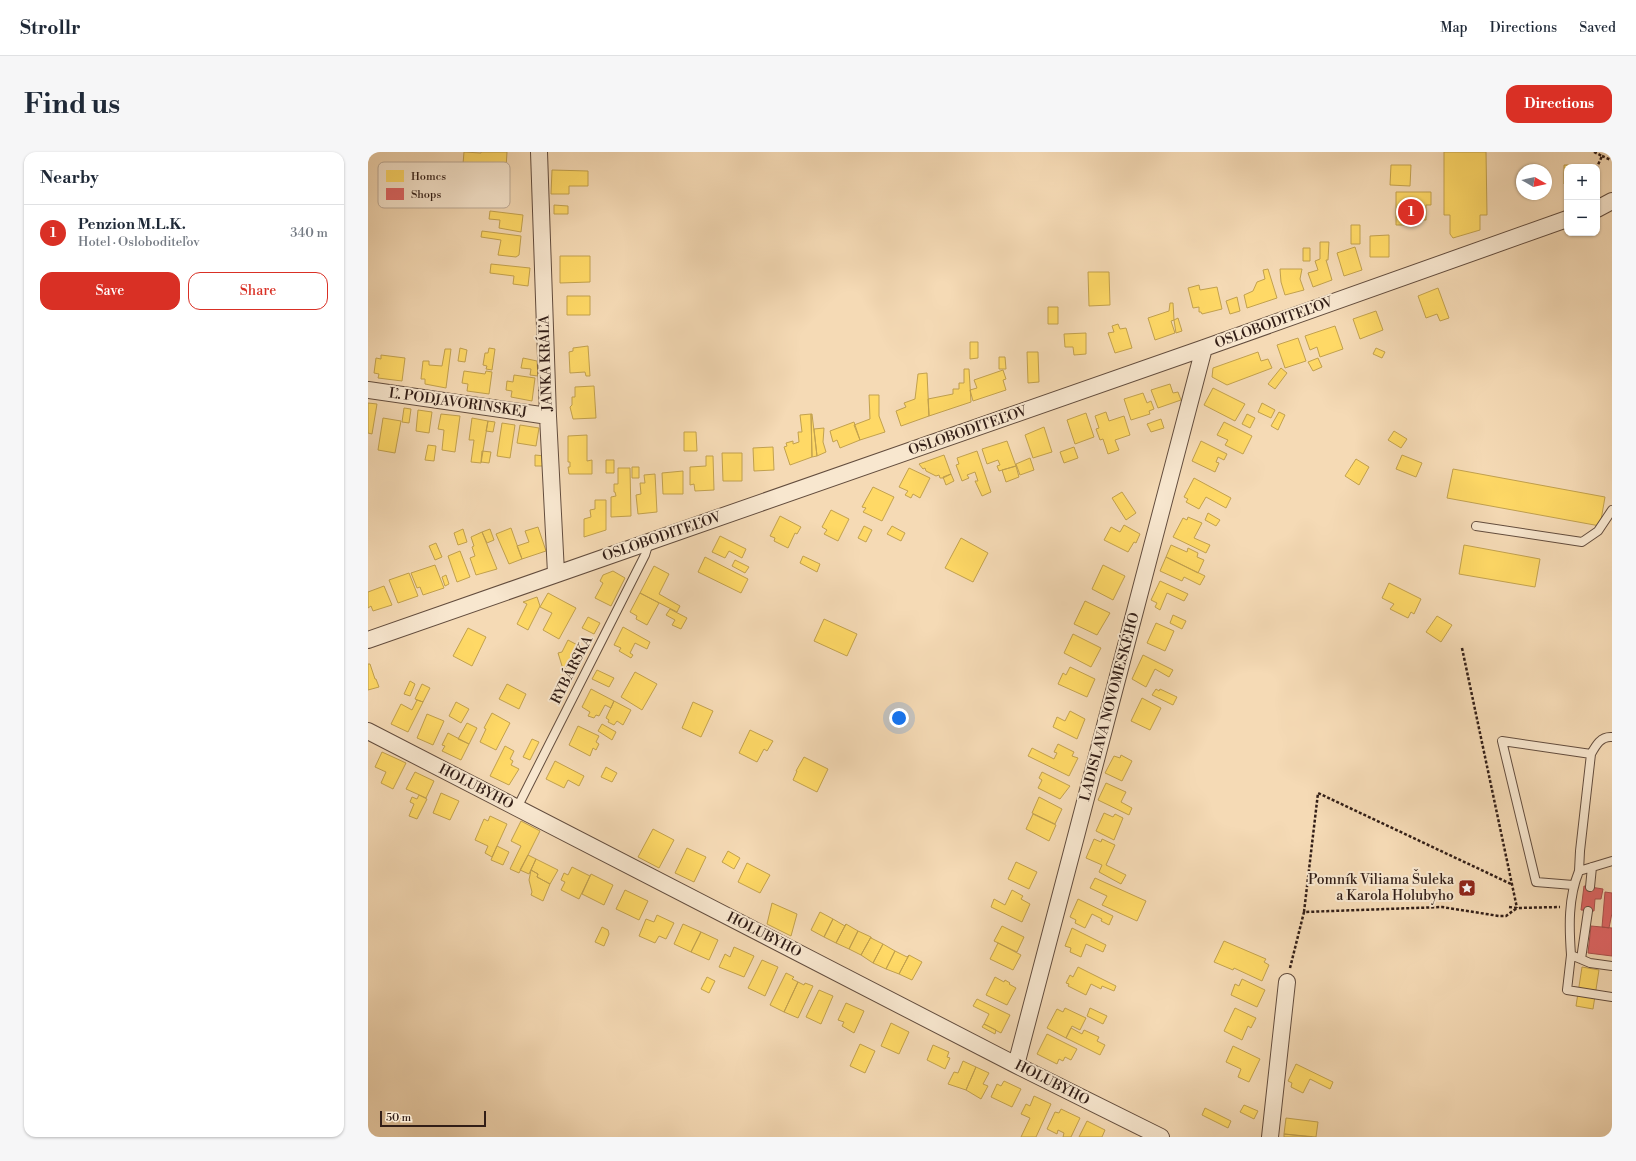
<!DOCTYPE html>
<html lang="en">
<head>
<meta charset="utf-8">
<style>
  :root { --surface:#fff; --page:#f6f6f7; --text:#1f2937; --muted:#747a83; --line:#e0e1e3; --accent:#d93025 }
  body { margin:0; font-family:"Libre Bodoni",serif; background:var(--page); color:var(--text) }
  .controls { position:absolute; right:12px; top:12px; display:grid; overflow:hidden; border-radius:8px; box-shadow:0 1px 3px #0004 }
  .controls button { width:36px; height:36px; display:grid; place-items:center; padding:0; border:0; border-bottom:1px solid var(--line); background:var(--surface); color:var(--text); font:20px sans-serif }
  .compass { position:absolute; left:1148px; top:12px; width:36px; height:36px; border-radius:50%; background:var(--surface); box-shadow:0 1px 3px #0004; rotate:99deg }
  .scale { position:absolute; left:12px; bottom:10px; width:106px; box-sizing:border-box; padding-left:4px; border:2px solid #321e17; border-top:0; font-size:11px; line-height:14px; white-space:nowrap; color:#321e17; -webkit-text-stroke:3px #f8e7cf; paint-order:stroke }
  .you { position:absolute; left:531px; top:566px; width:14px; height:14px; margin:-10px; border:3px solid #fff; border-radius:50%; background:#1a73e8; box-shadow:0 0 0 6px #1a73e833 }
  .badge { display:grid; place-items:center; width:26px; height:26px; border-radius:50%; background:var(--accent); color:#fff; font-size:13px; font-weight:700 }
  .pin { position:absolute; translate:-50% -50%; border:2px solid #fff; box-shadow:0 1px 4px #0006 }
  .list { margin:0; padding:0; list-style:none }
  h2 { display:flex; justify-content:space-between; align-items:center; height:52px; margin:0; padding:0 16px; font-size:17px }
  h2 small { font-size:13px; font-weight:400; color:var(--muted) }
  .list li { display:grid; grid-template-columns:26px 1fr auto; gap:12px; align-items:center; box-sizing:border-box; height:56px; padding:0 16px; border-top:1px solid var(--line) }
  .list b { display:block; font-size:15px; white-space:nowrap }
  .list p { margin:0; font-size:13px; white-space:nowrap; color:var(--muted) }
  .list em { font-size:13px; font-style:normal; color:var(--muted) }
  .actions { display:flex; gap:8px; padding:12px 16px }
  .actions a { flex:1; padding:9px 0; border:1px solid var(--accent); border-radius:12px; text-align:center; font-size:14px; color:var(--accent) }
  .actions .main { background:var(--accent); color:#fff }
  .map { position:relative; flex:none; width:1244px; height:985px; overflow:hidden; border-radius:12px }
  header { display:flex; align-items:center; gap:24px; box-sizing:border-box; height:56px; padding:0 20px; background:var(--surface); border-bottom:1px solid var(--line) }
  header strong { font-size:19px }
  nav { display:flex; gap:22px; margin-inline-start:auto; font-size:14px }
  .intro { display:flex; align-items:center; justify-content:space-between; box-sizing:border-box; height:96px; padding:0 24px }
  h1 { margin:0; font-size:28px }
  .button { padding:10px 18px; border-radius:12px; background:var(--accent); color:#fff; font-size:14px; font-weight:700 }
  main { display:flex; gap:24px; padding:0 24px }
  aside { flex:1; background:var(--surface); border-radius:12px; box-shadow:0 1px 3px #0004 }
  .map>svg:first-child { display:block }
  .homes { fill:#ffd966; stroke:#c2a14e }
  .shops { fill:#e06666; stroke:#ac504e }
  .lines { fill:none; stroke-linecap:round; stroke-linejoin:round }
  .lane-casing { stroke:#634d3e; stroke-width:10 }
  .street-casing { stroke:#634d3e; stroke-width:18 }
  .path { stroke:#321e17; stroke-width:2.5; stroke-dasharray:3 2; stroke-linecap:butt }
  .lane { stroke:#f8e7cf; stroke-width:8 }
  .street { stroke:#f8e7cf; stroke-width:16 }
  .labels { text-anchor:middle; dominant-baseline:central; stroke-width:4; stroke-linejoin:round; paint-order:stroke }
  .street-label { font-size:14px; fill:#321e17; stroke:#f8e7cf }
  .poi-label { font-size:14px; fill:#321e17; stroke:#f8e7cf; text-anchor:end }
  .key { fill:#f8e7cf; stroke:#bdab98; stroke-width:1 }
  .key-label { font-size:11px; fill:#321e17 }
</style>
</head>
<body>
<header>
<strong>Strollr</strong>
<nav><a>Map</a><a>Directions</a><a>Saved</a></nav>
</header>
<div class="intro"><h1>Find us</h1><a class="button">Directions</a></div>
<main>
<aside>
<h2>Nearby<small></small></h2>
<ul class="list">
<li><span class="badge">1</span><div><b>Penzion M.L.K.</b><p>Hotel · Osloboditeľov</p></div><em>340 m</em></li>
</ul>
<div class="actions"><a class="main">Save</a><a>Share</a></div>
</aside>
<div class="map">
<svg width="1244" height="985" viewBox="0 0 1244 985">
  <rect width="100%" height="100%" fill="#f5dab5"/>
  <filter id="stains"><feTurbulence type="fractalNoise" baseFrequency=".005" numOctaves="4"/><feColorMatrix values="0 0 0 0 .2 0 0 0 0 .09 0 0 0 0 .02 0 0 0 .5 -.17"/></filter>
  <radialGradient id="worn" r=".72"><stop offset=".6" stop-color="#630" stop-opacity="0"/><stop offset="1" stop-color="#630" stop-opacity=".3"/></radialGradient>
  <path class="homes" d="M96,0L113,1V0H139L138,16L95,12Z
    M1076,0H1118L1119,63H1112V78L1085,86L1082,82V63H1076Z
    M1023,13H1043L1042,34L1022,33Z
    M1196,13H1204V15H1199V32H1196Z
    M184,18L220,19V34H201V42H183Z
    M1028,40H1063V53H1058V68H1048V73H1028Z
    M186,53L200,54V62H186Z
    M122,59L155,63L153,80L131,76L132,68L121,67Z
    M983,73H992V92H983Z
    M114,79L153,84L151,103L148,105L130,103L133,88L113,85Z
    M1021,83V105H1002V84Z
    M952,90H961L960,108H958L964,128L945,135L940,121L950,118L947,109L952,107Z
    M987,95L994,118L976,124L969,101Z
    M935,96H942V109H935Z
    M192,104H222V130L192,131Z
    M123,112L162,116L160,134L145,132L146,124L122,121Z
    M900,117L909,146L879,156L876,143L885,139L889,130L897,127L895,118Z
    M912,117H934L932,127L936,138L917,143L913,130Z
    M720,120H741L742,153L721,154Z
    M831,133L832,138L849,135L854,157L834,162L833,160H831V155L825,156L820,136Z
    M1070,136L1081,166L1072,169L1069,162L1058,166L1050,144Z
    M199,144H222V163H199Z
    M869,145L872,159L862,162L858,149Z
    M802,151H805L806,168L803,169L807,181L787,188L780,166L801,159Z
    M680,155H690V172H680Z
    M1008,159L1015,178L992,187L985,167Z
    M810,166L814,179L808,181L806,168Z
    M750,172L752,177L758,176L764,196L747,201L740,181L746,180L744,174Z
    M967,174L975,197L952,205L949,195L942,198L937,184Z
    M718,181V202L706,203L705,195H697L696,182Z
    M930,186L938,209L917,216L909,193Z
    M602,190H610V206L602,207Z
    M220,194L222,224H218L217,220L202,221L201,200L205,199V196Z
    M92,196L99,198L97,210L90,209Z
    M121,196L127,197L124,218L118,217L119,214L115,213L117,201H120Z
    M1008,196L1017,200L1014,206L1005,202Z
    M77,197H83L78,236L57,232V227H53L55,209H61V213L74,214Z
    M659,200H670L671,230L660,231Z
    M890,200L893,209L900,207L904,216L859,233L844,225L845,216Z
    M13,203L37,206L34,229L10,226L11,222L6,221L8,206L13,207Z
    M631,205H637L638,217H631Z
    M155,206L169,209L170,224L162,223L163,217L153,216Z
    M950,206L954,215L945,219L940,210Z
    M913,216L919,221L907,237L900,232Z
    M596,217H601L603,250L561,264L560,247L585,242V237H591V231H596Z
    M635,218L638,227L635,228L638,238L605,249L602,238L609,236L606,228Z
    M96,219L117,222L118,219L124,220L121,242L99,239L100,232L94,231Z
    M559,221L561,264L533,274L528,259L538,255L536,251L547,247L550,222Z
    M146,223L167,226L164,249L143,245L144,239L138,238L139,229L145,230Z
    M802,232L805,241L810,240L813,248L790,256L783,238Z
    M226,234L228,266L205,267L202,255L204,253V245H207V235Z
    M845,236L877,252L867,269L836,253Z
    M775,241L779,251L783,249L786,257L781,259L782,262L763,268L756,247Z
    M501,243H511V264L517,280L492,288L486,273L502,267Z
    M0,251L9,252L4,282L0,281Z
    M894,251L907,258L903,266L890,260Z
    M36,256L43,257L41,271L34,270Z
    M50,258L64,260L61,281L48,279Z
    M738,260L741,269L756,264L762,283L747,288L751,298L740,302L735,287L732,288L728,277L731,276L727,264Z
    M911,260L917,263L910,278L903,274Z
    M718,261L726,285L707,292L699,268Z
    M73,262L92,264L87,300L74,298L76,278L70,277Z
    M443,262L444,305L422,313L416,295L419,294L418,291L425,289V292L431,290L430,280H434L432,263Z
    M443,262H444L449,304L444,305Z
    M879,262L887,266L882,276L874,272Z
    M15,266L33,269L27,301L10,298Z
    M104,266L120,269L113,311L103,310L106,288H101Z
    M793,267L796,276L783,280L779,272Z
    M120,269L127,270L125,280L118,279Z
    M486,270L492,288L472,296L469,288L465,290L462,279Z
    M856,270L884,284L875,302L857,293L860,288L849,283Z
    M134,271L147,273L142,306L129,304Z
    M152,273L171,276L168,294L149,291Z
    M676,275L684,300L665,306L657,283Z
    M456,276L455,290L458,300L449,304L446,277Z
    M1026,279L1039,287L1033,296L1020,288Z
    M316,280H328L329,299H316Z
    M219,283V309L224,308V322H201L200,315H202V310H200V284Z
    M639,289L648,314L631,319L629,314L632,313L630,308L619,312L614,297Z
    M833,289L859,302L856,308L850,305L848,310L851,311L847,320L824,309Z
    M60,293L68,294L66,309L57,308Z
    M405,295L406,318L386,319L385,296Z
    M706,295L710,306L696,311L692,300Z
    M114,299L123,300L121,311L113,310Z
    M609,299L623,340L614,344L607,329H610L607,320L599,323L601,326L594,329L588,313L591,312L589,306Z
    M354,301H374V329H355Z
    M167,303L177,304L176,314H167Z
    M576,303L583,322L575,326H572L571,323L568,324L558,319L557,316L555,317L551,312Z
    M1034,303L1054,311L1048,325L1028,317Z
    M338,304H345L346,338L327,339L326,332L322,333V315L338,314Z
    M662,306L666,318L652,323L648,312Z
    M988,307L1001,315L991,333L977,324Z
    M238,308H246V321H238Z
    M648,314L651,325L638,330L634,318Z
    M264,315H271V326H264Z
    M250,316H262L263,364L243,365V345L248,344L247,340H246V332H250Z
    M541,316L562,326L552,346L545,342L543,346L537,343L540,339L531,335Z
    M1085,317L1237,345L1232,374L1079,346Z
    M315,319V342H295L294,321Z
    M287,322L289,360L270,362L268,343L273,342L272,331H277L276,323Z
    M583,322L586,329L578,333L575,325Z
    M826,326L863,346L858,356L838,345L831,357L818,350L820,347L816,345Z
    M505,335L526,345L514,369L495,360L498,356L494,355Z
    M754,340L768,361L758,368L744,346Z
    M227,348H238V378L216,385V367L223,365L222,358L227,357Z
    M463,358L481,367L470,389L456,382L459,378L454,375Z
    M840,361L852,368L848,374L837,368Z
    M412,364L433,375L429,382L427,381L420,396L406,389L407,386L402,384Z
    M820,365L834,371L826,386L842,393L838,401L805,385L815,366L819,368Z
    M756,373L772,382L768,391L766,390L760,400L736,388L743,375L752,380Z
    M496,374L504,378L498,390L490,386Z
    M524,374L537,381L533,389L519,382Z
    M170,375L178,399L154,407L149,394L161,390L157,379Z
    M143,376L154,407L141,412L128,382Z
    M95,377L99,390L90,393L86,381Z
    M122,377L126,388L119,391L114,380Z
    M114,380L129,417L108,423L102,406L107,404L104,395L106,394L103,385Z
    M352,384L378,397L374,406L361,399L357,406L344,400Z
    M593,386L620,401L605,430L577,416Z
    M68,391L74,405L67,408L61,394Z
    M803,393L819,400L820,396L830,401L829,405L836,408L830,421L798,405Z
    M1096,393L1172,407L1167,435L1091,422Z
    M92,399L102,425L89,430L80,404Z
    M435,404L452,412L449,420L432,411Z
    M337,405L380,427L373,441L330,420Z
    M798,405L837,424L832,433L816,425L814,429L792,419Z
    M367,408L381,415L377,421L364,414Z
    M67,413L76,436L55,443L52,435L49,436L43,421Z
    M735,413L757,424L745,448L724,437Z
    M286,414L301,422L291,442L312,454L309,460L272,441Z
    M245,419L257,426L243,454L227,446L235,431L232,429L235,423Z
    M41,421L50,444L30,451L21,428Z
    M78,423L81,432L77,434L74,425Z
    M792,429L820,442L816,449L799,441L792,458L787,455L789,451L783,448Z
    M1021,431L1053,447L1046,462L1043,460L1040,466L1022,457L1026,452L1014,446Z
    M16,434L24,453L5,459L3,454L0,456V440Z
    M180,441L208,456L191,487L175,478L184,461L172,455Z
    M272,441L291,451L279,473L268,467L269,464L262,460Z
    M169,445L172,454L160,478L149,472L159,452L155,450Z
    M717,449L742,461L729,483L706,472Z
    M302,457L319,466L313,477L304,473L307,468L298,463Z
    M805,463L818,469L814,477L802,471Z
    M1069,464L1084,473L1073,490L1058,480Z
    M220,465L232,471L226,482L214,476Z
    M456,467L489,482L479,504L446,489Z
    M788,471L806,479L797,499L779,491Z
    M255,475L282,490L279,497L267,491L262,501L265,503L263,506L251,499L253,496L246,493Z
    M100,476L118,485L104,514L85,504Z
    M705,482L733,496L723,515L696,501Z
    M200,488L219,498L208,519L200,515L195,517L190,501L194,500Z
    M775,503L805,518L801,525L787,517L778,535L764,527Z
    M0,512H2L7,527H8L11,535L0,538Z
    M702,515L727,527L719,545L690,532L695,521L698,523Z
    M229,518L246,526L241,535L224,527Z
    M267,520L289,532L274,558L253,545Z
    M42,529L47,532L42,544L36,542Z
    M54,532L62,536L55,550L47,547Z
    M139,532L158,542L151,557L131,547Z
    M223,537L246,549L243,556L237,553L231,564L228,563L226,566L220,564L222,560L214,555Z
    M788,537L791,539L792,537L809,545L805,553L784,543Z
    M774,546L793,556L782,578L763,569Z
    M49,548L55,550L40,580L23,572L33,552L44,558Z
    M246,549L263,558L255,573L249,569L246,573L240,570L241,568L238,566Z
    M88,550L101,557L93,571L81,564Z
    M325,550L345,559L333,585L314,576Z
    M702,559L717,567L709,587L685,575L689,565L697,569Z
    M124,561L142,571L128,598L112,590L118,577L116,576Z
    M59,562L76,569L65,593L49,586Z
    M99,571L109,576L101,592L90,587Z
    M234,572L248,580L244,588L230,579Z
    M210,574L231,584L228,590L231,592L228,598L225,596L222,604L201,593Z
    M382,578L405,589L399,599L396,597L389,610L371,601Z
    M80,581L101,592L93,608L74,599L77,594L74,593Z
    M164,587L171,590L162,608L155,605Z
    M690,592L706,600L704,604L710,606L701,624L660,604L664,596L686,607L689,601L686,600Z
    M137,594L146,599L142,607L145,609L143,613L151,617L141,633L122,624Z
    M14,600L38,611L25,637L13,631L18,620L7,615Z
    M753,603L764,609L754,629L737,621L746,604L752,606Z
    M436,605L460,617L449,640L425,628L429,619H428Z
    M187,609L216,624L211,634L200,628L196,636L178,627Z
    M238,615L249,621L244,630L233,625Z
    M47,620L66,629L58,646L38,637Z
    M674,620L702,634L692,647L670,636L674,628L671,626Z
    M738,631L758,640L753,650L764,656L761,663L730,648Z
    M73,641L91,649L82,668L65,661Z
    M51,643L59,647L49,667L41,664L46,652L42,650L44,645L49,647Z
    M671,645L694,657L687,672L664,661Z
    M736,661L745,665L747,662L755,666L746,688L728,679Z
    M665,662L688,673L681,689L658,677Z
    M122,664L139,672L124,705L117,701L120,694L107,688L116,667L120,669Z
    M153,669L172,679L151,721L142,717L153,694L143,689Z
    M285,677L306,688L291,716L270,705Z
    M726,687L733,690L734,687L747,693L738,713L758,723L753,732L731,720L734,713L718,706Z
    M129,694L141,700L135,713L123,708Z
    M319,696L338,705L326,730L307,721Z
    M360,699L372,706L366,717L354,710Z
    M160,703L168,707L161,722L152,718Z
    M168,707L190,718L182,732L169,725L170,722L163,718Z
    M648,710L669,720L661,737L640,727Z
    M379,711L402,723L392,741L370,730Z
    M204,715L222,724L211,747L193,738L197,730L193,728L196,721L200,723Z
    M163,718L170,722L169,725L182,732L175,749L163,743L164,740L161,728Z
    M223,722L245,733L236,753L214,742Z
    M727,726L778,749L769,769L734,753L739,744L722,736Z
    M257,738L280,749L271,768L248,757Z
    M644,738L655,744L653,747L662,752L654,770L623,755L626,747L637,753Z
    M710,747L745,764L741,773L733,769L734,767L724,762L717,776L707,771L708,768L702,765Z
    M404,751L429,762L423,784L399,772Z
    M452,760L465,767L456,785L443,778Z
    M289,763L306,771L298,787L291,784L287,791L271,784L278,767L286,770Z
    M465,767L477,774L478,772L468,791L456,785Z
    M315,772L333,780L323,800L306,792Z
    M478,772L490,779L481,797L468,791Z
    M634,774L656,785L649,800L626,789Z
    M234,775L240,778L241,782L236,794L227,790Z
    M704,776L738,793L735,800L718,792L713,805L702,800L703,796L697,794Z
    M490,779L503,785L493,803L481,797Z
    M333,780L350,788L341,808L323,800Z
    M503,785V786L515,792L505,811L493,803Z
    M856,789L898,807L896,810L901,813L894,829L866,816L865,818L846,810Z
    M630,791L653,803L645,818L622,807Z
    M515,792L527,799L518,817L505,811Z
    M366,795L386,804L376,825L351,815L357,802L362,805Z
    M527,799L539,805L541,803L531,822L518,817Z
    M541,803L554,810L544,828L531,822Z
    M394,808L410,815L397,844L380,836Z
    M710,815L748,834L746,839L734,834L733,837L723,832L718,843L700,834L701,832L698,831L702,823L705,825Z
    M1214,815L1231,818L1225,857L1208,854Z
    M418,821L426,825L424,827L430,830L416,860L402,853Z
    M339,825L347,829L341,841L333,837Z
    M627,825L636,830L637,828L642,831L641,832L648,836L639,853L618,843Z
    M874,827L897,838L889,855L863,843L867,832L871,834Z
    M430,830L436,833L437,831L445,834L430,866L416,860Z
    M451,838L465,844L453,872L438,865Z
    M609,847L642,863L633,881L616,872L621,862L605,854Z
    M478,851L496,859L486,881L474,874L476,870L470,868Z
    M697,856L718,866L712,878L704,874L698,886L679,876L689,857L695,860Z
    M722,856L739,864L735,872L719,864Z
    M867,856L888,866L883,876L880,874L874,888L856,879Z
    M523,871L541,880L531,902L513,894Z
    M616,872L628,878L627,882L614,875Z
    M703,876L714,882L716,878L731,885L729,889L737,893L732,903L698,886Z
    M679,882L709,897L703,908L697,905L695,909L691,907L689,912L669,902Z
    M492,892L507,899L497,921L482,914Z
    M565,893L581,900L579,905L582,906L577,917L559,908Z
    M865,894L892,907L881,930L870,925L873,917L858,910Z
    M595,909L608,915L598,938L580,932L586,920L590,921Z
    M928,912L965,930L962,937L942,927L935,941L923,935L924,931L920,929Z
    M608,915L621,921L615,932L620,934L613,947L598,938Z
    M636,929L653,937L644,955L623,945L629,932L633,934Z
    M666,944L683,952L668,985H653L662,966L653,962L658,952L662,954Z
    M876,953L890,959L886,967L872,960Z
    M837,956L863,969L860,976L834,963Z
    M693,957L712,966L703,985H695L696,981L690,978L689,982L679,977L687,960L691,961Z
    M918,966L950,970L948,985L916,982Z
    M719,969L737,978L734,985H711Z
    M916,982L944,985H916Z"/>
  <path class="shops" d="M1216,734L1235,737L1233,747H1227L1226,759L1213,758Z
    M1237,740L1244,741V761L1241,776L1234,775Z
    M1223,774L1244,776V804L1220,801Z"/>
  <g class="lines">
    <g class="lane-casing">
      <path id="lane" d="M1108,374L1214,390L1230,379L1244,358
        M149,656L277,403L281,390
        M1244,709L1211,719C1200,746 1201,775 1203,803L1222,811L1244,814
        M1211,719L1212,699L1223,602C1228,593 1233,584 1244,585
        M1205,733L1168,730L1134,589L1223,602
        M1222,735L1224,715
        M1203,803L1199,838L1244,845
        M1213,807L1220,759"/>
    </g>
    <g class="street-casing">
      <path id="street" d="M171,0L180,264L188,421
        M1229,57L1244,49
        M0,238L180,264
        M0,488L836,196L1199,67
        M0,579L648,913L793,985
        M648,913L836,196
        M902,985L919,830"/>
    </g>
    <path class="path" d="M1226,0L1234,4L1229,15
      M1234,4L1243,8
      M1229,23L1230,39
      M1094,496L1149,756
      M1141,755L1149,756L1192,755
      M936,760L950,641L1143,732
      M922,816L936,760L1074,755L1131,764H1138L1149,756"/>
    <use href="#lane" class="lane"/>
    <use href="#street" class="street"/>
  </g>
  <defs>
    <g id="sight-square" transform="scale(0.9)"><rect x="-9" y="-9" width="18" height="18" rx="4" fill="#8f2418" stroke="#f8e7cf"/><path d="M0-6L1.8-2.2L6-1.7L2.9 1.2L3.7 5.4L0 3.3L-3.7 5.4L-2.9 1.2L-6-1.7L-1.8-2.2Z" fill="#fff"/></g>
  </defs>
  <g fill-rule="evenodd">
    <use href="#sight-square" x="1099" y="736"/>
  </g>
  <g class="labels">
    <g class="street-label">
      <text transform="translate(906 171) rotate(-20)">OSLOBODITEĽOV</text>
      <text transform="translate(178 211) rotate(-92)">JANKA KRÁĽA</text>
      <text transform="translate(90 251) rotate(8)">Ľ. PODJAVORINSKEJ</text>
      <text transform="translate(600 279) rotate(-19)">OSLOBODITEĽOV</text>
      <text transform="translate(294 385) rotate(-19)">OSLOBODITEĽOV</text>
      <text transform="translate(204 518) rotate(-63)">RYBÁRSKA</text>
      <text transform="translate(742 555) rotate(-75)">LADISLAVA NOVOMESKÉHO</text>
      <text transform="translate(108 635) rotate(27)">HOLUBYHO</text>
      <text transform="translate(396 783) rotate(27)">HOLUBYHO</text>
      <text transform="translate(684 931) rotate(27)">HOLUBYHO</text>
    </g>
    <g class="poi-label">
      <text x="1086" y="728">Pomník Viliama Šuleka<tspan x="1086" dy="16">a Karola Holubyho</tspan></text>
    </g>
  </g>
  <rect x="10" y="10" width="132" height="46" rx="6" class="key"/>
  <rect x="18" y="18" width="18" height="12" fill="#ffd966"/>
  <rect x="18" y="36" width="18" height="12" fill="#e06666"/>
  <g class="key-label">
    <text x="43" y="28">Homes</text>
    <text x="43" y="46">Shops</text>
  </g>
  <rect width="100%" height="100%" filter="url(#stains)"/>
  <rect width="100%" height="100%" fill="url(#worn)"/>
</svg>
<div class="controls">
<button>+</button>
<button>−</button>
</div>
<svg class="compass" viewBox="-18 -18 36 36"><path d="M0-13l5 13h-10z" fill="#e53935"/><path d="M0 13l5-13h-10z" fill="#747a83"/></svg>
<div class="scale">50 m</div>
<div class="you"></div>
<div class="pin badge" style="left:1043px;top:60px">1</div>
</div>
</main>
</body>
</html>
